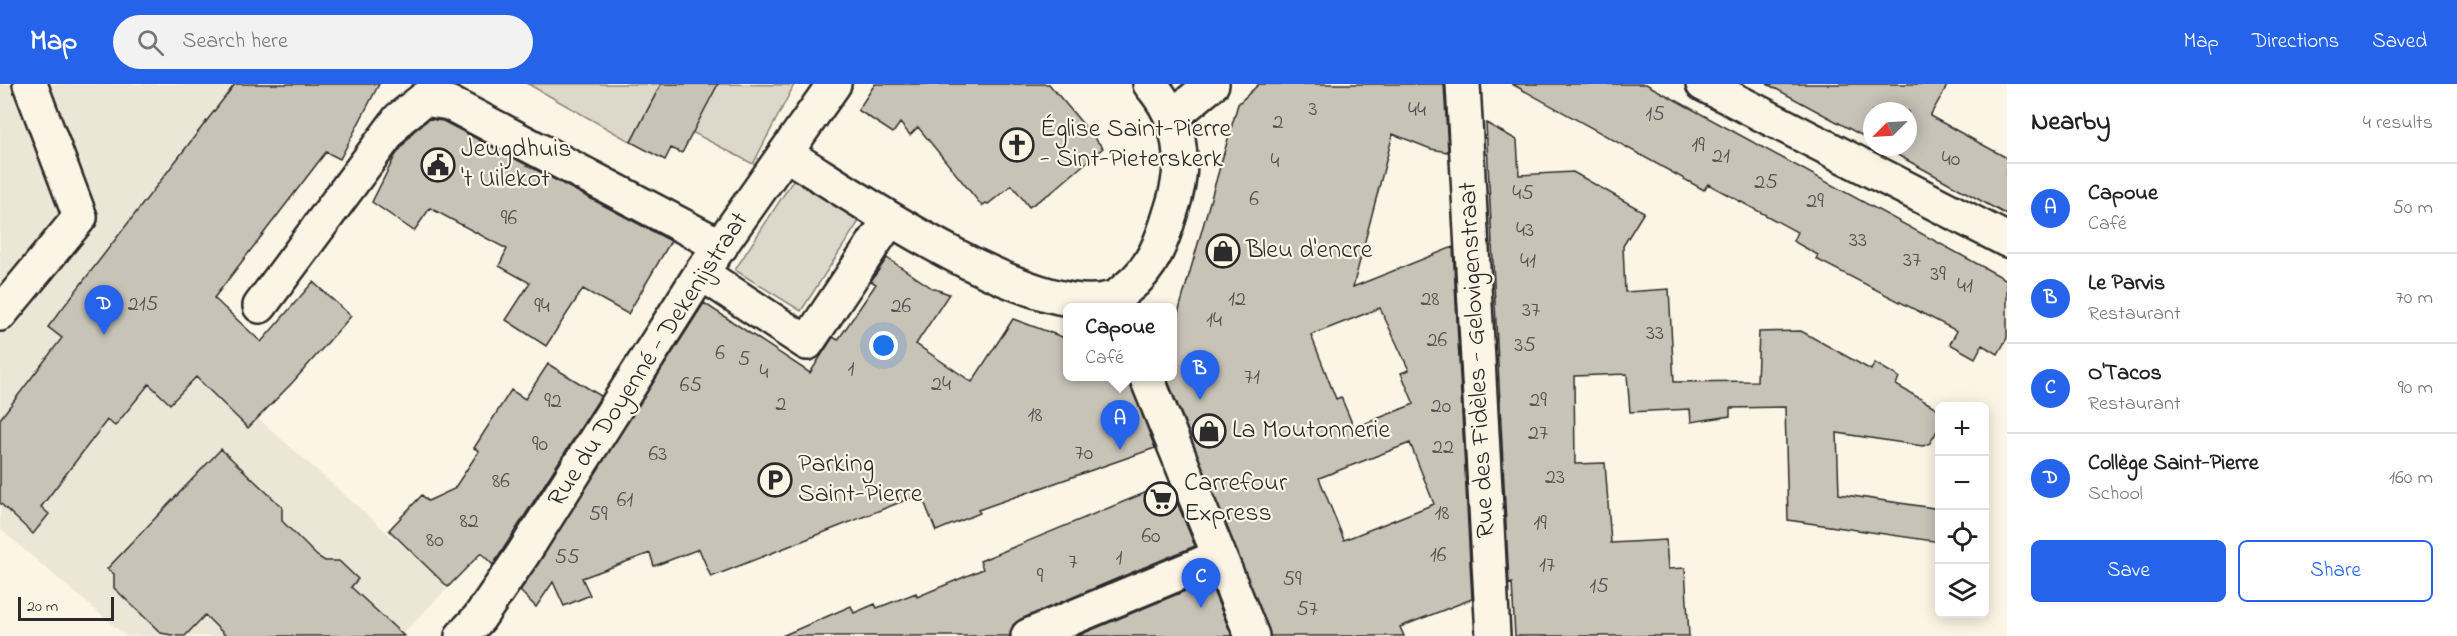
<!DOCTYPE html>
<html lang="en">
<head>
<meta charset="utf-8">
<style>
  :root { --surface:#fff; --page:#f2f2f2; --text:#222; --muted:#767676; --line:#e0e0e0; --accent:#2563eb }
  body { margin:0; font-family:"Indie Flower",sans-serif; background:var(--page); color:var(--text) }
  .controls { position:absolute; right:18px; bottom:18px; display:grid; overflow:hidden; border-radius:9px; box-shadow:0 3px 15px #0003 }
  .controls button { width:54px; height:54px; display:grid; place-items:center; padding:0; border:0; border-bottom:2px solid var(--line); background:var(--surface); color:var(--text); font:30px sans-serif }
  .compass { position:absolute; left:1863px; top:18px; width:54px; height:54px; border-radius:50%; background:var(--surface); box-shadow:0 3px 15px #0003; rotate:246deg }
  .scale { position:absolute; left:18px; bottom:15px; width:96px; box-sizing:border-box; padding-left:6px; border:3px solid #2b2b2b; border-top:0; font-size:16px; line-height:21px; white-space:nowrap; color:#2b2b2b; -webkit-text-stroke:4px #fcf5e5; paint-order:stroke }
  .you { position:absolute; left:884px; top:262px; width:21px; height:21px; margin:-15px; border:4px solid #fff; border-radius:50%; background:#1a73e8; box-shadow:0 0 0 9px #1a73e833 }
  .badge { display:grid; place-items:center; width:39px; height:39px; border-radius:50%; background:var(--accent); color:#fff; font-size:20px; font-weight:700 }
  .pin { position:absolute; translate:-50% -50px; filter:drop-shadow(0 2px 3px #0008) }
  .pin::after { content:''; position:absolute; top:32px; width:21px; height:18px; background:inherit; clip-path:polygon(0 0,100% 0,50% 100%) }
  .popup { position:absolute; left:1063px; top:219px; width:114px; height:78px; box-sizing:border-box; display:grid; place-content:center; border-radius:9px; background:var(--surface); filter:drop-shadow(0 2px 4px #0005); font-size:20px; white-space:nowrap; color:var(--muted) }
  .popup b { font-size:22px; color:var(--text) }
  .popup::after { content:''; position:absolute; left:50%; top:100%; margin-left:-12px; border:12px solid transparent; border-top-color:var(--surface) }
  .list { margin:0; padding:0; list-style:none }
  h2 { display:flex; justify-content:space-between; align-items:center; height:78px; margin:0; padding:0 24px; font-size:26px }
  h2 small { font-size:20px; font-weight:400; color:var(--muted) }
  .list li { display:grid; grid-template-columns:39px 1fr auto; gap:18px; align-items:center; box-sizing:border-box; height:90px; padding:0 24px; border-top:2px solid var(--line) }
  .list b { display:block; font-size:22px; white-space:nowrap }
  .list p { margin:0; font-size:20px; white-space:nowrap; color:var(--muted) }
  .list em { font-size:20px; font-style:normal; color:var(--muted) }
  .actions { display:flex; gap:12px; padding:18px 24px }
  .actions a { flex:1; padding:14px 0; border:2px solid var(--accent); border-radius:9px; text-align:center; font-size:21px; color:var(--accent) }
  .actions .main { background:var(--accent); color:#fff }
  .icon { flex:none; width:33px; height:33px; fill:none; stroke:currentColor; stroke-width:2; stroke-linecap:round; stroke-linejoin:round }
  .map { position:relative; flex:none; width:2007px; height:552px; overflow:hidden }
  header { display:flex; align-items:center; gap:36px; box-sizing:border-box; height:84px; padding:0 30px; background:var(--accent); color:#fff }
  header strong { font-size:28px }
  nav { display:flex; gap:33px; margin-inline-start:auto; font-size:21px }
  .search { width:420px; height:54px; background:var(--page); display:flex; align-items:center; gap:15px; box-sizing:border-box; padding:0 21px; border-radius:33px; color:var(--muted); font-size:22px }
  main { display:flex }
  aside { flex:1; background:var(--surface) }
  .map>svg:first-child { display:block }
  .built { fill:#ece6d7 }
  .green { fill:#ded8ca; stroke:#84827a; stroke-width:1.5 }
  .building { fill:#c8c3b7; stroke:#2b2b2b; stroke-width:1.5; fill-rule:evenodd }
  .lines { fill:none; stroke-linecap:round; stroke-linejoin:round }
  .minor-casing { stroke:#2b2b2b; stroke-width:38 }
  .minor { stroke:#fcf5e5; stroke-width:33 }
  .labels { text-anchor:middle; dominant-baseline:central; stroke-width:4.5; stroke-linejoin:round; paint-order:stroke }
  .number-label { font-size:22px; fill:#52514e }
  .poi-label { font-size:26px; fill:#2b2b2b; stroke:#fcf5e5; text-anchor:start }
  .street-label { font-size:26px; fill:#2b2b2b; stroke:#fcf5e5 }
</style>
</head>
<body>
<header>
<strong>Map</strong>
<div class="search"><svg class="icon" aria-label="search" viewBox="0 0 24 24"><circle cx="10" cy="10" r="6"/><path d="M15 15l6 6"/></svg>Search here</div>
<nav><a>Map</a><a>Directions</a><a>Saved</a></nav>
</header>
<main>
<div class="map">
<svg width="2007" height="552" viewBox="0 0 2007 552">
  <rect width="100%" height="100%" fill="#fcf5e5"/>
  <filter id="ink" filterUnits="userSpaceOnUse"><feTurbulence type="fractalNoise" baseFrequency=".0167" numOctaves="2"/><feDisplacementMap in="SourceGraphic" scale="12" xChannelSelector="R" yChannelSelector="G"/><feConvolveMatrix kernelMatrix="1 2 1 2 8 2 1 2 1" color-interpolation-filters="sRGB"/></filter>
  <g filter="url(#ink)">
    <path class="built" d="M0,0H292L181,187L236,315L449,503L400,552H126L0,445Z"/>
    <path class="green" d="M528,0H661L631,58Z
      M718,0L794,1L753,80L690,47Z
      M810,70L876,111L801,227L735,186Z"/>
    <path class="building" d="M235,0H379L340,75L326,68L214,214L261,258L313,198L351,232L292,299L248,344L196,293L170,320L149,300L115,342L107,336L41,423L49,430L33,450L0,419V335L62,254L48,243Z
      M661,0H718L682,69L671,64L665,76L631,58Z
      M875,0H1049L1103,64L1052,108L1029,123L1012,101L988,120L986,119L982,122L918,43L910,51L900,39L893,49L858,26Z
      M1259,0H1444L1448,66L1447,68L1431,65L1393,50L1353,203L1453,163L1472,515L1400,543L1404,552H1270L1166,292H1173V247L1238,20ZM1380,224L1409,286L1401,289L1414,320L1354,344L1341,313L1336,315L1311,251ZM1410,359L1434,420L1344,456L1319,394Z
      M1512,0H1646L2007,196V254L1998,270L1982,261L1975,274L1950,260L1957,247L1816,175L1818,171L1793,157L1797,148L1708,100L1704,106Z
      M1767,0H1948L1930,32L2007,74V131L1883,63H1908V27H1872V57Z
      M429,35L443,37L671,157L628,230L583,205L546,262L506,236L530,199L499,182L507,165L430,124L414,147L372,118L395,72L413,48Z
      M1486,39L1517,56L1519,91L1573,88L1644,128L1623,162L1625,208L1669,205L1674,298L1757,297L1759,248L1801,247L1871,286L1875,279L1899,293L1896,301L1940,326V342L1930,359L1923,362L1837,349L1839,410L1940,425V458L1788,436L1785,323L1730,324V332L1691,338L1690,325L1630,328L1627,290L1574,292L1575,380L1605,379L1611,459L1666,456L1668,485L1685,484L1689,552H1515L1512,499L1509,500Z
      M887,174L932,204L949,210L916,260L972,298L1013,235L1068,255V292H1128L1155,364L978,426L980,429L936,447L921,410L711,493L699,465L654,482L650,469L582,494L590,511L564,522L553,498L536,523L520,507L704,219L810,289L833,253L838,256L876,200L871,197Z
      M548,280L601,312L493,481L481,469L448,503L389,446L422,411L428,417L454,405L479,367L474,364L511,306L525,315Z
      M221,365L282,423V437L317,472L325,477H339L358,495L351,503L404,552H226L205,531L185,552H177L161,549L114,504V490L107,485Z
      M1169,399L1195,462L1021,535L1013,541L1010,552H782L851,522L854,529L875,520L877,524L916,509L917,513L983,485L980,477Z
      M1209,497L1232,552H1077Z"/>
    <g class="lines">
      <g class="minor-casing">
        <path id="minor" d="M1463,0L1493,552
          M1703,0L2007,156
          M1173,32L1212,0
          M786,70C854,111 1036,239 1113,214C1118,213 1123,207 1127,204C1153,184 1162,157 1171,127C1187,80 1183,38 1150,0
          M701,189L807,259L890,135
          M260,222L399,35L424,15L449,19L721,162
          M0,230L80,133L30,0
          M1146,292L1252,552
          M462,552L479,534L523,470L701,189L834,0
          M1028,552L1218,473"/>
      </g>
      <use href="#minor" class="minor"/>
    </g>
  </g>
  <defs>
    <g id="church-ring" transform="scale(1.725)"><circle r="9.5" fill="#fcf5e5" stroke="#2b2b2b" stroke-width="1.5"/><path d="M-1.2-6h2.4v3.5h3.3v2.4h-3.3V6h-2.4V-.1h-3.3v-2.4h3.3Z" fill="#2b2b2b"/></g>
    <g id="civic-ring" transform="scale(1.725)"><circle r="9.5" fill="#fcf5e5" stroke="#2b2b2b" stroke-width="1.5"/><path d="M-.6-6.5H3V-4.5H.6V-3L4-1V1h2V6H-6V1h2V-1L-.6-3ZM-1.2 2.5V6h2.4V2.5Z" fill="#2b2b2b"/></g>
    <g id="shop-ring" transform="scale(1.725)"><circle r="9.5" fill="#fcf5e5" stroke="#2b2b2b" stroke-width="1.5"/><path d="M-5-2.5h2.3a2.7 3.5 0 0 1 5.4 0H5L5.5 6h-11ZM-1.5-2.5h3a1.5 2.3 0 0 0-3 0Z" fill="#2b2b2b"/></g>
    <g id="parking-ring" transform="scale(1.725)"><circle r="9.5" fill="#fcf5e5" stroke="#2b2b2b" stroke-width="1.5"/><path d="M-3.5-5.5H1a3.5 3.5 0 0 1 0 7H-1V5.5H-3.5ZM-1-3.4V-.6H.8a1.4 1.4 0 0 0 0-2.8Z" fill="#2b2b2b"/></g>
    <g id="supermarket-ring" transform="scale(1.725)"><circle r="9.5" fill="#fcf5e5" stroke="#2b2b2b" stroke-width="1.5"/><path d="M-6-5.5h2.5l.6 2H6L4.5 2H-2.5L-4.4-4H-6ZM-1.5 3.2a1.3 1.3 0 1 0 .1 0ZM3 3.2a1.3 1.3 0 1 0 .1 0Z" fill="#2b2b2b"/></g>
  </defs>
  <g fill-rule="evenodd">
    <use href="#church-ring" x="1017" y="61"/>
    <use href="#civic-ring" x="438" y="81"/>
    <use href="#shop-ring" x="1223" y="167"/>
    <use href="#shop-ring" x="1209" y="347"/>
    <use href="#parking-ring" x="775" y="396"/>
    <use href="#supermarket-ring" x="1161" y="415"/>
  </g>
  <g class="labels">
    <g class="number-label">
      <text x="1313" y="26">3</text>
      <text x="1417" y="27">44</text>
      <text x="1655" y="31">15</text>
      <text x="1278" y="39">2</text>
      <text x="1698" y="62">19</text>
      <text x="1721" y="73">21</text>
      <text x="1951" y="76">40</text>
      <text x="1275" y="78">4</text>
      <text x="1766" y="99">25</text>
      <text x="1523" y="110">45</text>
      <text x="1254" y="116">6</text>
      <text x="1815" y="118">29</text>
      <text x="509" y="135">96</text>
      <text x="1525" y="147">43</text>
      <text x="1858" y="157">33</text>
      <text x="1912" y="177">37</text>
      <text x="1528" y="178">41</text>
      <text x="1938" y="191">39</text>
      <text x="1965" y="203">41</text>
      <text x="1237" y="216">12</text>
      <text x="1430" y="216">28</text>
      <text x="143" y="221">215</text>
      <text x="542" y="223">94</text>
      <text x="901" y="223">26</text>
      <text x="1531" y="227">37</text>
      <text x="1214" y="237">14</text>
      <text x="1655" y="250">33</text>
      <text x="1437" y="257">26</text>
      <text x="1525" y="262">35</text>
      <text x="720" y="270">6</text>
      <text x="744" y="276">5</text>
      <text x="851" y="286">1</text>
      <text x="764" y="289">4</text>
      <text x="1252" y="294">71</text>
      <text x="941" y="301">24</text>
      <text x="691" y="302">65</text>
      <text x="1538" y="317">29</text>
      <text x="553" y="318">92</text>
      <text x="781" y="321">2</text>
      <text x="1441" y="323">20</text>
      <text x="1035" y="332">18</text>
      <text x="1538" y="350">27</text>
      <text x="540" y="361">90</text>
      <text x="1443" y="364">22</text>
      <text x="1084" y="370">70</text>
      <text x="658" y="371">63</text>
      <text x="1555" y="394">23</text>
      <text x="501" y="398">86</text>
      <text x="625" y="417">61</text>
      <text x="1442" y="430">18</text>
      <text x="598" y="431">59</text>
      <text x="469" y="438">82</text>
      <text x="1540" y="440">19</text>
      <text x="1151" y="453">60</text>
      <text x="435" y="457">80</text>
      <text x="1438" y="472">16</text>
      <text x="567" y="474">55</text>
      <text x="1119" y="475">1</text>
      <text x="1073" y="479">7</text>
      <text x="1547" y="482">17</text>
      <text x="1040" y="493">9</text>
      <text x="1292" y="496">59</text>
      <text x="1599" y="503">15</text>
      <text x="1307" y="526">57</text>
    </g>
    <g class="poi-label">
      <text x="1040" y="46">Église Saint-Pierre<tspan x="1040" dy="30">- Sint-Pieterskerk</tspan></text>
      <text x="461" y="66">Jeugdhuis<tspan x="461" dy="30">'t Uilekot</tspan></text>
      <text x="1246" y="167">Bleu d'encre</text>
      <text x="1232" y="347">La Moutonnerie</text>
      <text x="798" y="381">Parking<tspan x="798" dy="30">Saint-Pierre</tspan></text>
      <text x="1184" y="400">Carrefour<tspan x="1184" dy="30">Express</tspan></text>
    </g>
    <g class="street-label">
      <text transform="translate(649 276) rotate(-57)">Rue du Doyenné - Dekenijstraat</text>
      <text transform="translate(1478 276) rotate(-93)">Rue des Fidèles - Gelovigenstraat</text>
    </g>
  </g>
</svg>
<div class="controls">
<button>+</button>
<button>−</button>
<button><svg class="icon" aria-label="locate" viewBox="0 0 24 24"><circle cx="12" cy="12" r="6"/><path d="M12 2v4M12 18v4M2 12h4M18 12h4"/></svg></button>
<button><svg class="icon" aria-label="layers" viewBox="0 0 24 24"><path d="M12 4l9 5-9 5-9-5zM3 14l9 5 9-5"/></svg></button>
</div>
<svg class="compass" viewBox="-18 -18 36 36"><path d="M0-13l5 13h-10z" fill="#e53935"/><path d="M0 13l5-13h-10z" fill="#767676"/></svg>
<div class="scale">20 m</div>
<div class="you"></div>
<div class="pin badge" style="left:1120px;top:366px">A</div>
<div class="popup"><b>Capoue</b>Café</div>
<div class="pin badge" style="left:1200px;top:316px">B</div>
<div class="pin badge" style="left:1201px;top:524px">C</div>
<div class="pin badge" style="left:104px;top:251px">D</div>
</div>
<aside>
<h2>Nearby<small>4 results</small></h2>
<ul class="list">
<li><span class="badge">A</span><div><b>Capoue</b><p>Café</p></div><em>50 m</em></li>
<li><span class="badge">B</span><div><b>Le Parvis</b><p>Restaurant</p></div><em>70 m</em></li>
<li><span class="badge">C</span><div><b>O'Tacos</b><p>Restaurant</p></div><em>90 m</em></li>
<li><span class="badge">D</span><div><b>Collège Saint-Pierre</b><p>School</p></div><em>160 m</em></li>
</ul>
<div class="actions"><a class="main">Save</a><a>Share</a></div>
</aside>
</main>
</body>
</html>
